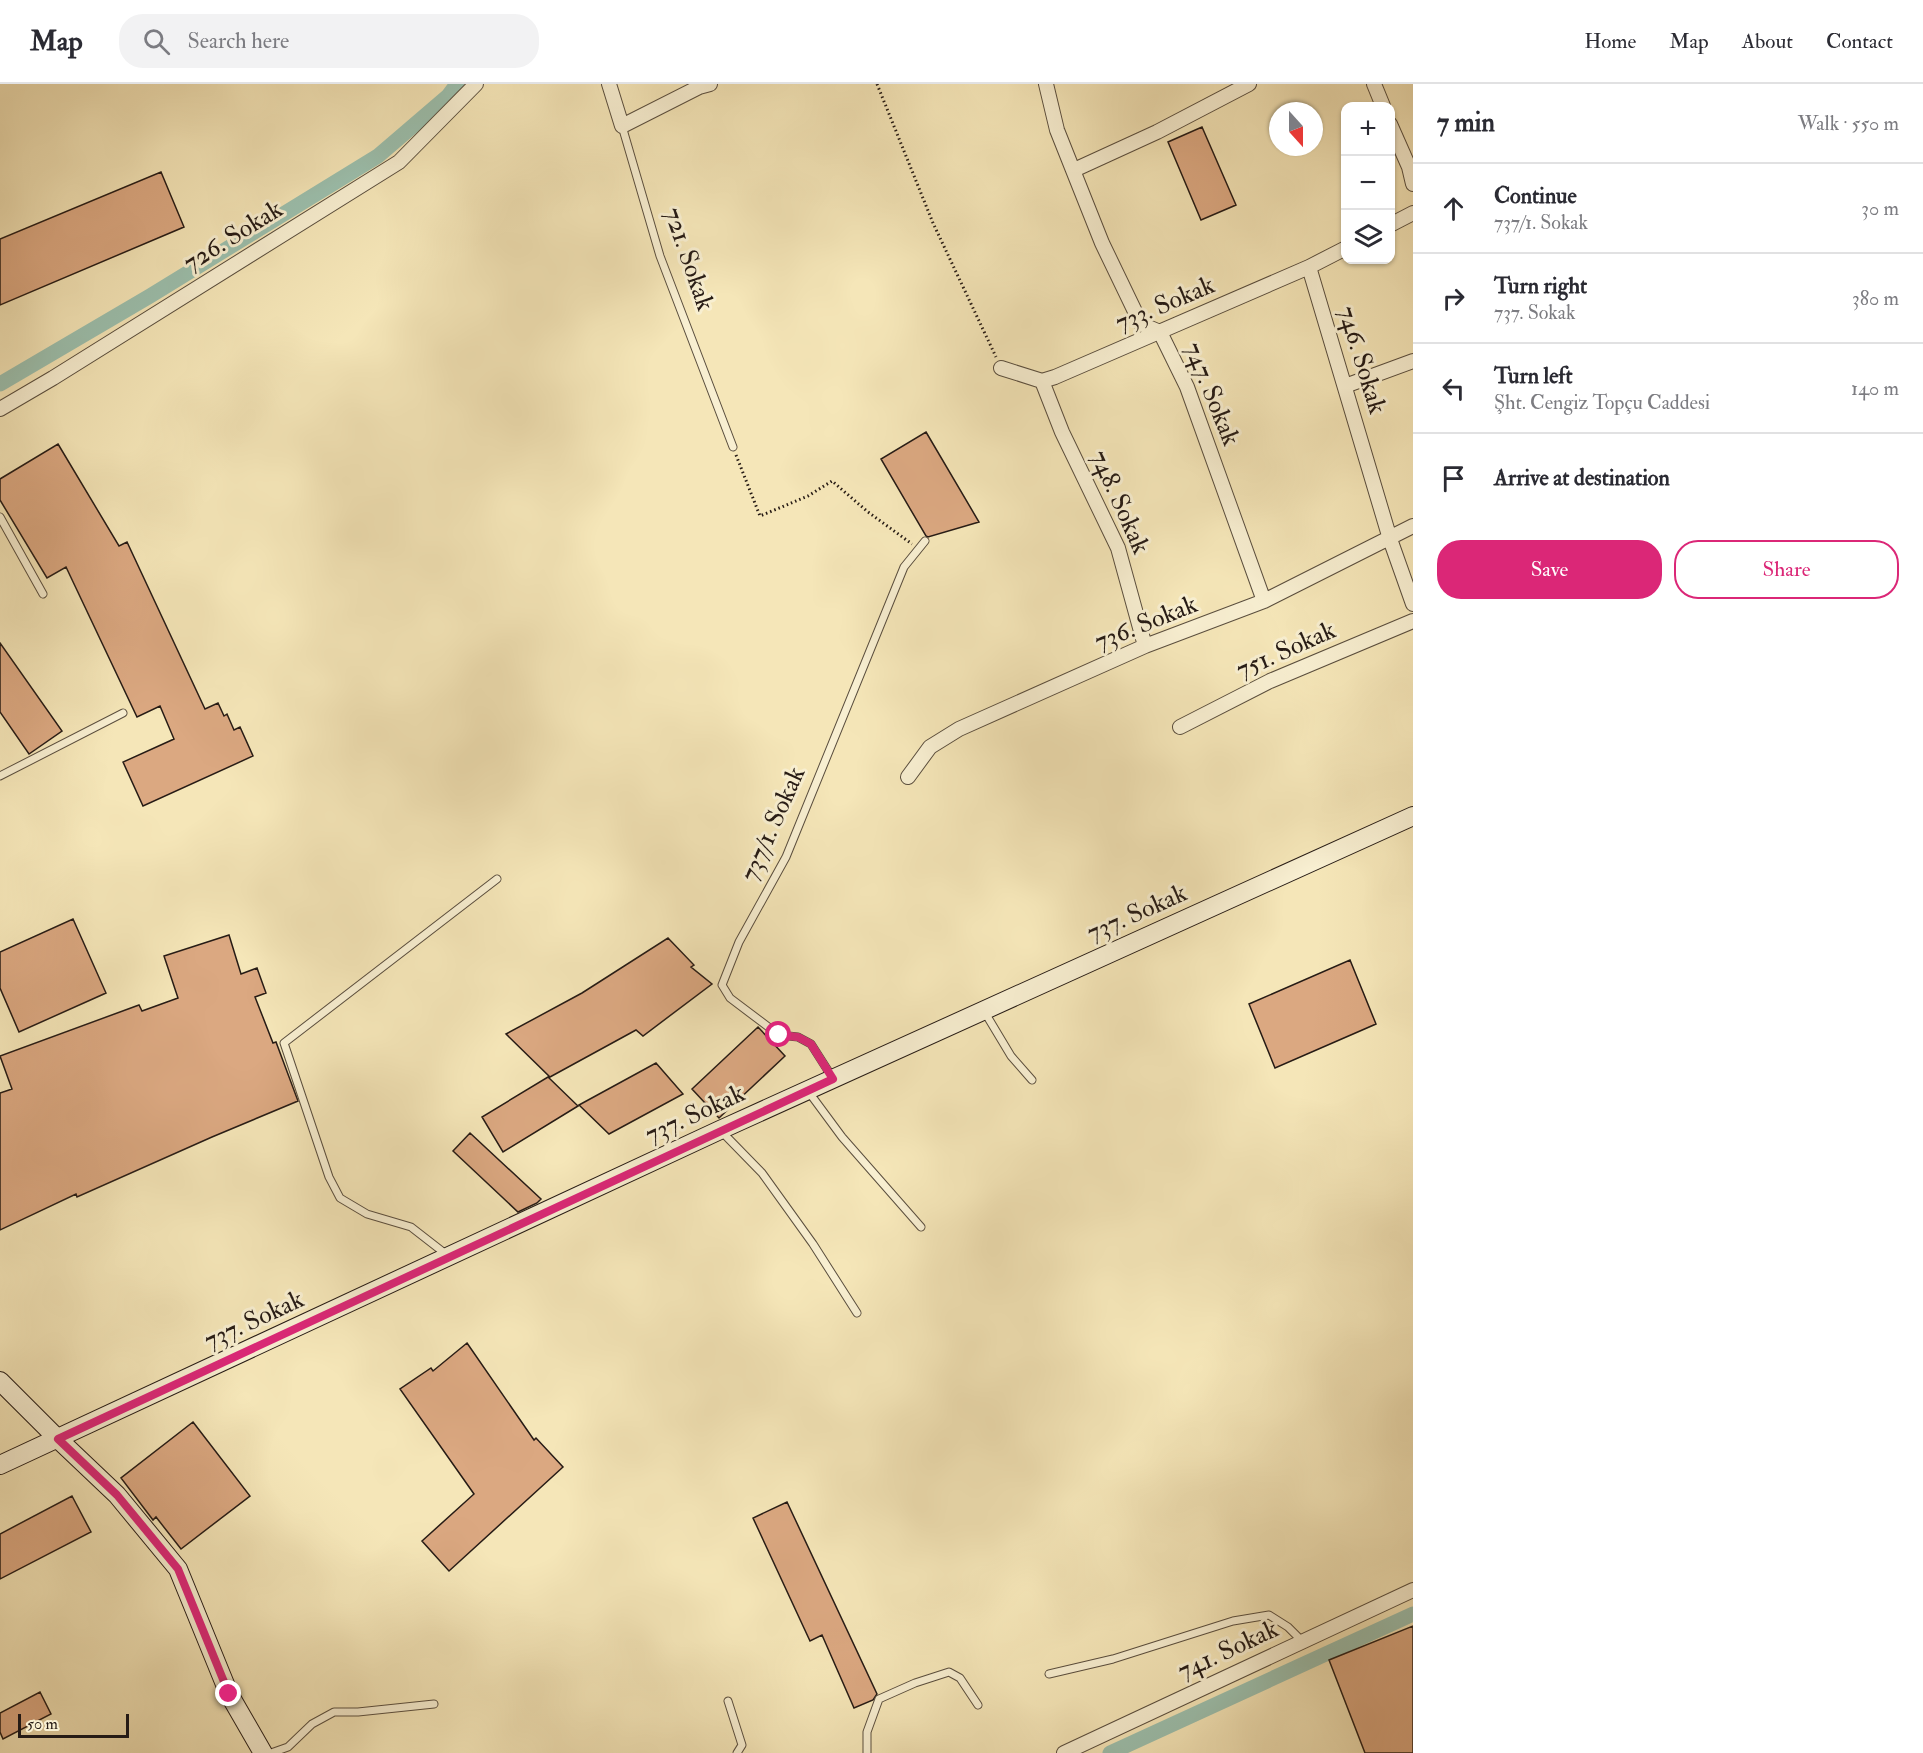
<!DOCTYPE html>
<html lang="en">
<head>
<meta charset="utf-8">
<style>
  :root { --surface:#fff; --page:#f2f2f3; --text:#2b2b33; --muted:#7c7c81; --line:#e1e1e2; --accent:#db2777 }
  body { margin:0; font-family:"IM FELL Double Pica",serif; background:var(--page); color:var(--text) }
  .controls { position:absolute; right:18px; top:18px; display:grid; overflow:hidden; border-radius:12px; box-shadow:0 2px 4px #0004 }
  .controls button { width:54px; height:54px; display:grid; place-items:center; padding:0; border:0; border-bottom:2px solid var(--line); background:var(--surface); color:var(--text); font:30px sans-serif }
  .compass { position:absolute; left:1269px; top:18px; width:54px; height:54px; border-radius:50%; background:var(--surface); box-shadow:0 2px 4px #0004; rotate:159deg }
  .scale { position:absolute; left:18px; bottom:15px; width:111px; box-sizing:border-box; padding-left:6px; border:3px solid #261b15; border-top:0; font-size:16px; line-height:21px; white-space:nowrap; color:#261b15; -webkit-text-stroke:4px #f8efd1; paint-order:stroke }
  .stop { position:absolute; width:18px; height:18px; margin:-14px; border:4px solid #db2777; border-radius:50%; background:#fff }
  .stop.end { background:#db2777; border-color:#fff; box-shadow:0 2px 6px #0008 }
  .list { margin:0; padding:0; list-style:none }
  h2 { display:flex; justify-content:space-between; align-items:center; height:78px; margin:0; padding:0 24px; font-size:26px }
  h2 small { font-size:20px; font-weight:400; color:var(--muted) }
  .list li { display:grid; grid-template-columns:39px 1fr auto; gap:18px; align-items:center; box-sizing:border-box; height:90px; padding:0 24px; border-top:2px solid var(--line) }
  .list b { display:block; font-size:22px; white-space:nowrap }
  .list p { margin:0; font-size:20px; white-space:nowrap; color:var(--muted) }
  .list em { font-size:20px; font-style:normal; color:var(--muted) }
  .actions { display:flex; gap:12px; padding:18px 24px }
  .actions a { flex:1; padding:14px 0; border:2px solid var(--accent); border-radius:24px; text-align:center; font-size:21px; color:var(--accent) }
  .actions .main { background:var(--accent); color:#fff }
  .icon { flex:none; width:33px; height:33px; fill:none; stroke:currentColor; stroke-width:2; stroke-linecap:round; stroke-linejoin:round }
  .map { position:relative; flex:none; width:1413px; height:1669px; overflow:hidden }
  header { display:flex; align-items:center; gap:36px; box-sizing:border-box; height:84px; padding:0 30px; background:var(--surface); border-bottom:2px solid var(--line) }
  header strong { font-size:28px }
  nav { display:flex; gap:33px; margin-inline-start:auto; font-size:21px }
  .search { width:420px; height:54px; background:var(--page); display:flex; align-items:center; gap:15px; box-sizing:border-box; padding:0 21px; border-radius:24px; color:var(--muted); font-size:22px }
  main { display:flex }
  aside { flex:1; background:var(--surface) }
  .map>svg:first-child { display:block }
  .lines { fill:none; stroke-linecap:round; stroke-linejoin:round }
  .canal { stroke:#9cc0ae; stroke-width:15 }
  .building { fill:#dba881; stroke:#261b15; stroke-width:1.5 }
  .lane-casing { stroke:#5a4e3e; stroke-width:9 }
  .street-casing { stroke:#5a4e3e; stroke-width:16 }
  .secondary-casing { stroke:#261b15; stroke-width:20 }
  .path { stroke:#261b15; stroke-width:3; stroke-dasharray:1.5 3; stroke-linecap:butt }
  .lane { stroke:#f8efd1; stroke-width:7 }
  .street { stroke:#f8efd1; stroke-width:14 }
  .secondary { stroke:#f8efd1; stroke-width:18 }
  .route { stroke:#db2777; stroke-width:8 }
  .labels { text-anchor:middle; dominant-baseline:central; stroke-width:6; stroke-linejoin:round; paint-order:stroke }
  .street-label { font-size:26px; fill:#261b15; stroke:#f8efd1 }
</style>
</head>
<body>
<header>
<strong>Map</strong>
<div class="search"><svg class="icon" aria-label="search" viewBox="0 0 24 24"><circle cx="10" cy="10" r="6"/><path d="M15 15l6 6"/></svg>Search here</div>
<nav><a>Home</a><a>Map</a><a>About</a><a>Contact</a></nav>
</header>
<main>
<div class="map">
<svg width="1413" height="1669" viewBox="0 0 1413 1669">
  <rect width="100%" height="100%" fill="#f5e6b8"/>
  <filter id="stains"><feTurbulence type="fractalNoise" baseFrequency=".00333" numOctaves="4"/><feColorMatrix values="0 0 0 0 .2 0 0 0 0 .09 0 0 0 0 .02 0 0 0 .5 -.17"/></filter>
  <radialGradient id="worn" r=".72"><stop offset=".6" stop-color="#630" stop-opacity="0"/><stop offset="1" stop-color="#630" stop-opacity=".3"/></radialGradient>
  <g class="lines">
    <path class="canal" d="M0,300L150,212L378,72L448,12L457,0
      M1110,1669L1413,1530"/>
  </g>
  <path class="building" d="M1202,43L1236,121L1201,136L1168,58Z
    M161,88L184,143L0,221V155Z
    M926,348L979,438L928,453L926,452L881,375Z
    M58,360L119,462L127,458L205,625L218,619L224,632L227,630L234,646L240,643L253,672L143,722L123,678L174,655L160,622L137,633L66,483L47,494L0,416V395Z
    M0,559L62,647L29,670L0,628Z
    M73,835L106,909L19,948L0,904V868Z
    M229,851L241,890L257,884L266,909L255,913L273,959L276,958L298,1017L212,1053L77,1113L76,1110L0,1146V1009L12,1005L0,972L139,921L142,927L178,914L164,872Z
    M668,854L694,881L691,883L712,900L643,952L636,946L550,993L506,950L582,909Z
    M1350,876L1376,940L1275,984L1249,920Z
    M758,943L785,972L719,1034L692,1005Z
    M656,979L683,1010L609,1050L579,1021Z
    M548,993L578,1022L503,1068L482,1033Z
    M470,1049L541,1115L537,1119L518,1128L453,1067Z
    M467,1259L534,1356L536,1354L563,1383L449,1487L422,1457L474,1410L400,1305L431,1284L433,1287Z
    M193,1338L250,1412L181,1465L156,1433L153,1436L121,1394Z
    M72,1412L91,1448L0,1495V1450Z
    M787,1418L877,1610L873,1616L854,1624L822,1551L810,1557L753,1434Z
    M1413,1542V1669H1365L1329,1576Z
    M40,1608L51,1630L3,1655L0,1648V1629Z"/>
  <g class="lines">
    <g class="lane-casing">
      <path id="lane" d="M622,42L660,172L733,363
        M0,433L43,510
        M0,692L123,629
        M984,927L1011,972L1032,996
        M832,993L811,960L798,953L779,951L730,914L722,901L739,858L786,773L904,483L925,457
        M808,1007L842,1053L921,1143
        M722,1048L762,1089L813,1160L857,1229
        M447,1171L411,1143L367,1130L340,1114L329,1093L284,959L497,795
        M1049,1590L1113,1575L1233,1537L1269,1531L1288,1543L1303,1558
        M728,1617L742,1661L737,1669
        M271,1669L288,1663L312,1640L334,1628H358L434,1620
        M867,1669V1648L879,1615L915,1599L949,1588L960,1594L978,1621"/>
    </g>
    <g class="street-casing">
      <path id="street" d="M609,0L622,42L699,3L710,0
        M1046,0L1057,46L1102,159L1141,240L1160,248L1187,303L1264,517
        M1374,0L1383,22
        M1390,40L1409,83L1413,100
        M1074,86L1157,48L1249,0
        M1390,141L1413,129
        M1309,183L1390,455L1413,520
        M1001,284L1042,297L1055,293L1309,183L1346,164
        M1042,297L1062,348L1118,464L1145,562
        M1345,302L1413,277
        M0,325L53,294L399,78L476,0
        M1180,643L1270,597L1413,537
        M908,693L930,663L959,645L1145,562L1264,517L1413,442
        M1064,1669L1413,1506"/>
    </g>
    <g class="secondary-casing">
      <path id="secondary" d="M0,1297L58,1355L117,1411L178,1485L229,1610L263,1669
        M0,1381L720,1046L1413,732"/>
    </g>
    <path class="path" d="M877,0L933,139L996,273
      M736,371L760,432L808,412L832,397L868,428L912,460"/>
    <use href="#lane" class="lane"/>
    <use href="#street" class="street"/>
    <use href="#secondary" class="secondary"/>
  </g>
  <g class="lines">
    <path class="route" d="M229,1610L178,1485L117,1411L58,1355L833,995L811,960L798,953L779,951"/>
  </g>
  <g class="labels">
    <g class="street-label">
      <text transform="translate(233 152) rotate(-32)">726. Sokak</text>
      <text transform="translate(689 175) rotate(71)">721. Sokak</text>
      <text transform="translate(1165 220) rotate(-23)">733. Sokak</text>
      <text transform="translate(1362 276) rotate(73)">746. Sokak</text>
      <text transform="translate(1212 310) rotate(68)">747. Sokak</text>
      <text transform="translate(1120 418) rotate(66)">748. Sokak</text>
      <text transform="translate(1146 539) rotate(-22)">736. Sokak</text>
      <text transform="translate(1286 566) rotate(-24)">751. Sokak</text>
      <text transform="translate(773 740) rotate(-66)">737/1. Sokak</text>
      <text transform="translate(1137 829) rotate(-24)">737. Sokak</text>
      <text transform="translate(695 1030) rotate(-25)">737. Sokak</text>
      <text transform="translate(254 1236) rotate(-25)">737. Sokak</text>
      <text transform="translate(1228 1566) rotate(-25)">741. Sokak</text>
    </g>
  </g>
  <rect width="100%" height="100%" filter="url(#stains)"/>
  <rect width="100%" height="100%" fill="url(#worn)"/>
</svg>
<div class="controls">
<button>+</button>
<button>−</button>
<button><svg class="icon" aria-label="layers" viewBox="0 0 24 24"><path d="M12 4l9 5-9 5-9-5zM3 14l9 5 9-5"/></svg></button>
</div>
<svg class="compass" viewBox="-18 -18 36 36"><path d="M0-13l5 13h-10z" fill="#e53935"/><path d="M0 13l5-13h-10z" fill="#7c7c81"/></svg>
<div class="scale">50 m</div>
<div class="stop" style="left:779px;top:951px"></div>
<div class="stop end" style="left:229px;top:1610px"></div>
</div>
<aside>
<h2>7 min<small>Walk · 550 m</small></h2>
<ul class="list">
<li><svg class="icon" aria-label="ahead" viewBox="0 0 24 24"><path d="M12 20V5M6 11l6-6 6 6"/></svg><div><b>Continue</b><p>737/1. Sokak</p></div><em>30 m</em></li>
<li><svg class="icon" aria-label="right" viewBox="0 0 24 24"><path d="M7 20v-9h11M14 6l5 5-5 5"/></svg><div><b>Turn right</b><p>737. Sokak</p></div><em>380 m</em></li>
<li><svg class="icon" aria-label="left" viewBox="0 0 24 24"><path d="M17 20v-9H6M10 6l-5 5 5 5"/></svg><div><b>Turn left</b><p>Şht. Cengiz Topçu Caddesi</p></div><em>140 m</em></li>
<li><svg class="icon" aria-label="arrive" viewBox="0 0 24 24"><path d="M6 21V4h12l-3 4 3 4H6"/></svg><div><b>Arrive at destination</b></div></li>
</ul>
<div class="actions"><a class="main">Save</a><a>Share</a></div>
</aside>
</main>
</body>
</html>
